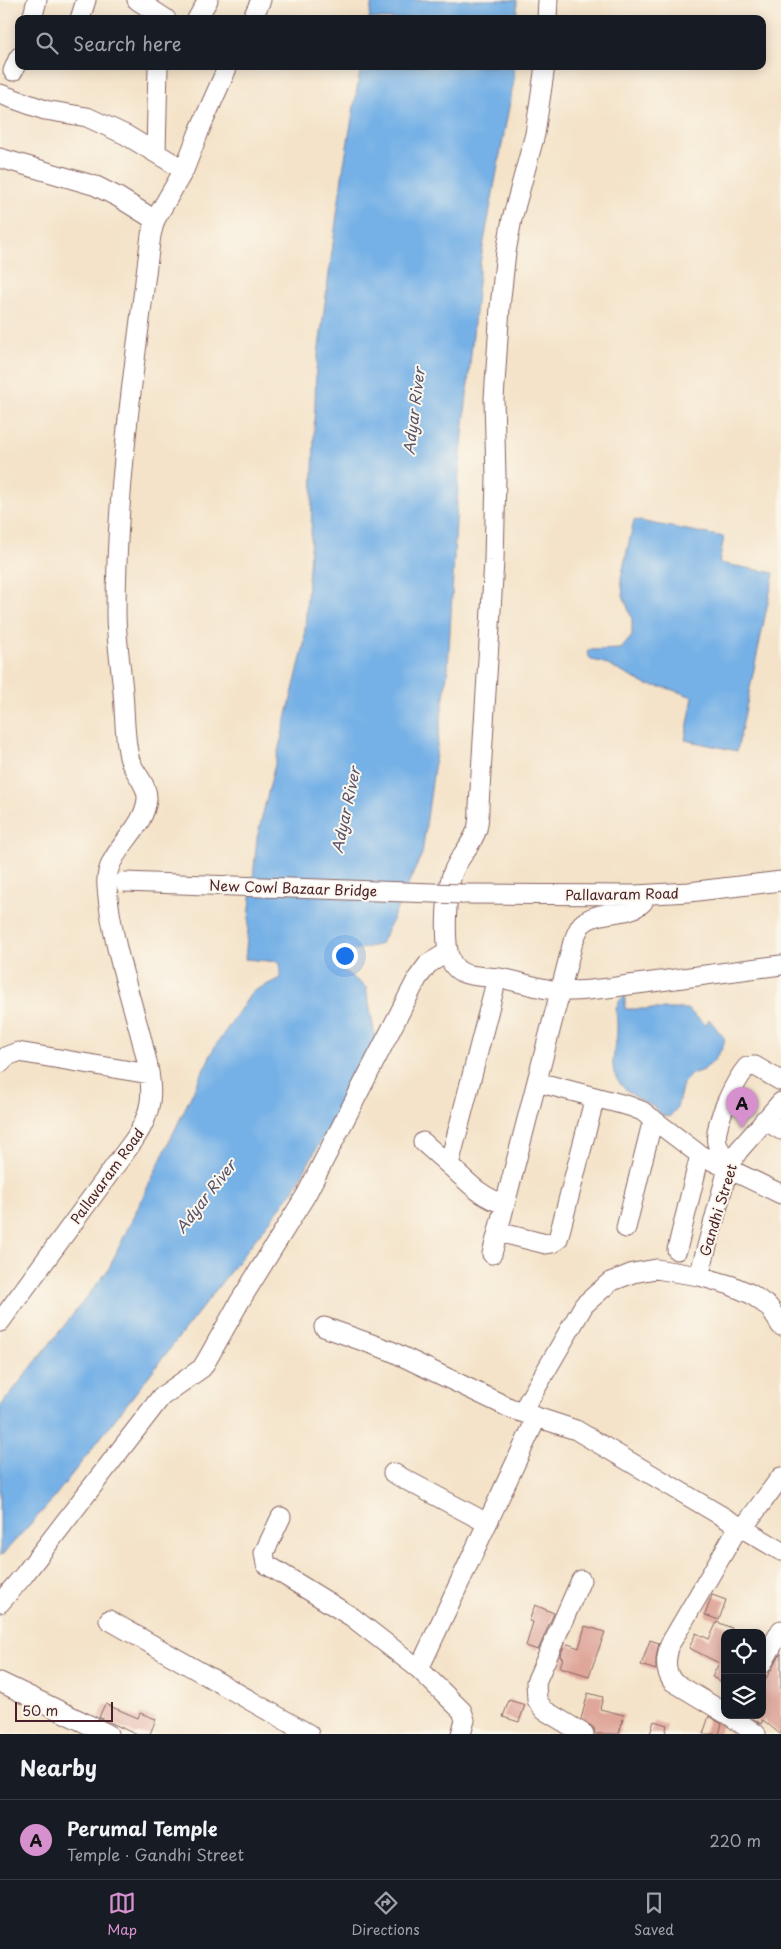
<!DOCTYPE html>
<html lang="en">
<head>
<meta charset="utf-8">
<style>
  :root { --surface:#171b24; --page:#242831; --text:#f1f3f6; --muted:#9ea1a6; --line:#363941; --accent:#d690ce }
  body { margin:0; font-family:"Playpen Sans",sans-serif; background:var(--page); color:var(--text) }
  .controls { position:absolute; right:15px; bottom:15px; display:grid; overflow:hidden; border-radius:10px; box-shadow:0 2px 12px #0003 }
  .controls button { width:45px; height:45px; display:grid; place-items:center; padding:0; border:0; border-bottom:1px solid var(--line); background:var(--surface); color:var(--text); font:25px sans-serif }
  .scale { position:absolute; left:15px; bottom:12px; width:98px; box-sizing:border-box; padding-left:5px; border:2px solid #4a1f2b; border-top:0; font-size:14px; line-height:18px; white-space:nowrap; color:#4a1f2b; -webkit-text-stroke:4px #fbf7ec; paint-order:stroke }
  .you { position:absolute; left:344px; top:955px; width:18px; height:18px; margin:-12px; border:4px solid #fff; border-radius:50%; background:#1a73e8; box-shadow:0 0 0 8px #1a73e833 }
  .badge { display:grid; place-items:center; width:32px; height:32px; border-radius:50%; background:var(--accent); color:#111; font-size:16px; font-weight:700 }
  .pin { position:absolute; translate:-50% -41px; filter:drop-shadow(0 1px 2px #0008) }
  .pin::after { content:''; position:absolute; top:26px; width:18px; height:15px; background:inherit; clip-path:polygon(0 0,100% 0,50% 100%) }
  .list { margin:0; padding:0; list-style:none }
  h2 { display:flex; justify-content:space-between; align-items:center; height:65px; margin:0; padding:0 20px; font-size:21px }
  h2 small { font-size:16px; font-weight:400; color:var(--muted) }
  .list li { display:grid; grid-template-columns:32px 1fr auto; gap:15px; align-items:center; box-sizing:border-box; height:80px; padding:0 20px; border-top:1px solid var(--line) }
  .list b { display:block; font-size:19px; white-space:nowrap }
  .list p { margin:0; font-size:16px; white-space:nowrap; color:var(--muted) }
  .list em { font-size:16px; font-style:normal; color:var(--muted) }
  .icon { flex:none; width:28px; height:28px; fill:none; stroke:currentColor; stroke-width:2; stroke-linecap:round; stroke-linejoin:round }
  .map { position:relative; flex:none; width:781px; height:1734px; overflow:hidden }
  .search { position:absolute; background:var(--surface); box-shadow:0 2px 12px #0003; left:15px; right:15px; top:15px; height:55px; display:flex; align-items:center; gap:12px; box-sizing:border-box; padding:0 18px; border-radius:10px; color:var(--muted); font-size:19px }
  .sheet { height:145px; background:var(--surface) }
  nav { display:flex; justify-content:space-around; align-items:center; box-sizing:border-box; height:70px; border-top:1px solid var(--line); background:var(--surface); font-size:14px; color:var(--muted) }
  nav a { display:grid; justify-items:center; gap:2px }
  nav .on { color:var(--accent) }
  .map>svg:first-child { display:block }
  .water { fill:#75b0e6; stroke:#606888 }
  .building { fill:#dfa69a }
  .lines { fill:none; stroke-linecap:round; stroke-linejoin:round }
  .minor-casing { stroke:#866462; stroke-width:21 }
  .minor { stroke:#fff; stroke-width:19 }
  .minor-bridge-casing { stroke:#866462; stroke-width:21; stroke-linecap:butt }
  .minor-bridge { stroke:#fff; stroke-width:19 }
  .labels { text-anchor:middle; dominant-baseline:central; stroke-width:4; stroke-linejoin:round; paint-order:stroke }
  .street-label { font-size:14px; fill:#4a1f2b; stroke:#fbf7ec }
  .water-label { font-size:15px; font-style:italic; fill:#59526c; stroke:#fbf7ec }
</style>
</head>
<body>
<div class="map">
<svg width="781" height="1734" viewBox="0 0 781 1734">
  <rect width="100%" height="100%" fill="#fbf7ec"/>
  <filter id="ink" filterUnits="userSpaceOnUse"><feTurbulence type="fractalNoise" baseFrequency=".02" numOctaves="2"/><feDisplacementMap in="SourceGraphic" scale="10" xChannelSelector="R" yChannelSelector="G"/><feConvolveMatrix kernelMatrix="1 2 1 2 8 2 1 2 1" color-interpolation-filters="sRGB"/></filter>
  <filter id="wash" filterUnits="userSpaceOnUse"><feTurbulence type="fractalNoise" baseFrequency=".0096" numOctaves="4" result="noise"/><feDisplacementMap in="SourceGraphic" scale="20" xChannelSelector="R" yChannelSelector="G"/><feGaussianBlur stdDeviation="1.12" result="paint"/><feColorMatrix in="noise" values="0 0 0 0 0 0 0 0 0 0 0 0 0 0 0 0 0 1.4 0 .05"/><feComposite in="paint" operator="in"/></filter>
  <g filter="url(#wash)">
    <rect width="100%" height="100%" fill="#f4e3c9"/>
    <path class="water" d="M372,0H517V19H369Z
      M361,66H514V80L480,263L458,485L448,668L422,854L381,944L341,954L344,971L366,987L376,1041L293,1191L48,1505L0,1557V1407L108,1270L214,1048L252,992L280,978V962L245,959L257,838L304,645L311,536L316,370L343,170Z
      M634,520L724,537L719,563L774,573L737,751L685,740L693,697L667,688L647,685L602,662L591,660L587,653L589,650L621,649L632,636V619L623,595L621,578Z
      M625,995V1009H687L706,1025L709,1019L725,1039L723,1047L713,1062L703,1070L692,1074L683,1083L677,1108L669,1117C660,1116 658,1109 650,1105C633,1096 611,1084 613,1061C614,1051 617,1040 617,1030C618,1015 611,1007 625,995Z"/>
    <g id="blocks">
      <path class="building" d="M712,1595L726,1600L719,1620L705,1615Z
        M535,1605L554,1613L538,1650L526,1646L533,1622L529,1621Z
        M717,1622L732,1628L730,1633H725L723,1647L725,1648V1684L712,1677L719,1663L689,1648L696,1633L709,1639Z
        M585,1626L605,1632L589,1676L560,1667L563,1658L560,1657L565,1643L579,1648Z
        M650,1640L659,1643L656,1658V1670L641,1665Z
        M781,1653V1734H780L763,1720L761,1724L749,1715H762V1685Z
        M588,1693L603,1697L600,1709L624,1715L619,1734H595L594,1728L581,1719Z
        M509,1700L525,1705L519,1722L503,1717Z
        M105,1704L138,1718L140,1713L156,1719L150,1734H135L99,1717Z
        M709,1716L722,1724L719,1734H703Z
        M654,1721L667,1725L665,1734H650Z"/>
    </g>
  </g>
  <g filter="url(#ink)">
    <use href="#blocks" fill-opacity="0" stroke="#866462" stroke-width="1"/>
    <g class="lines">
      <g class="minor-casing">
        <path id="minor" d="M137,0L166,19
          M32,19L37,0
          M80,19L86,0
          M197,19L208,0
          M252,19L261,0
          M547,19L548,0
          M545,66L535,134L512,219L506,252L500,307L494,399L496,476L494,561L479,806C479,814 479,822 477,829C472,846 457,858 452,875C446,892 445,934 448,951C453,980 476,975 499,978C520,981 541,990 562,991C590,992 618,986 645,983C691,977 736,971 781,965
          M13,71L19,57
          M0,94L45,110L87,117L126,135L184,170
          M156,153L158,66
          M0,158L96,186L118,197L155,220
          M462,894L635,895L689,892L781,881
          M0,1063L7,1056L18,1052L149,1074
          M537,1082L629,1106L642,1111L700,1155L781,1194
          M764,1120L781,1130
          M423,1142L449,1165L497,978
          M732,1161C726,1156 719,1152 717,1143C713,1125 735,1081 747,1067L755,1066L781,1081
          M449,1165C467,1181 481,1198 505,1204
          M626,1228L653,1119
          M498,1232L546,1244L552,1243L558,1239L595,1097
          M677,1250L700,1155
          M492,1254L573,942C576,936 578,928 582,924C599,908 627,918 643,902V895
          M699,1276L729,1165L739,1150L781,1102
          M0,1322L134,1140C142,1128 148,1117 150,1102C153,1080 146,1058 141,1037C128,988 111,938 107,887C103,852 144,833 147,799C148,783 132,772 129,757C124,735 125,714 123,692C121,666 116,639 116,613C116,486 135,360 151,235L155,220L184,170L200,129L228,66
          M324,1327L391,1351L512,1409L576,1430L781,1551
          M522,1412L584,1305L610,1282L633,1273L656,1269L699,1276L730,1285L751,1294L769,1307L781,1326
          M393,1473L487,1523
          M281,1517L264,1553L266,1564L352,1617L419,1669
          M743,1528L781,1477
          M581,1580L536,1682L537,1700L544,1710L584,1734
          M0,1603L24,1575L161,1397L202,1368L208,1358L240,1301L306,1195L417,979L428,964L448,952
          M109,1620L309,1734
          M762,1664L781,1630
          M0,1682L108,1734
          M725,1713L672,1681C664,1668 666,1658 670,1644L739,1526
          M729,1715L756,1734
          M461,1734L465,1720L462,1711L419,1669L537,1417"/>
      </g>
      <use href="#minor" class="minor"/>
      <g class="minor-bridge-casing">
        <path id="minor-bridge" d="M124,882L462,894"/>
      </g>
      <use href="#minor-bridge" class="minor-bridge"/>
    </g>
  </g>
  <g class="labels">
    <g class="street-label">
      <text transform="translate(293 888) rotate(2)">New Cowl Bazaar Bridge</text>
      <text transform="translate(622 894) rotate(-1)">Pallavaram Road</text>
      <text transform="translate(107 1176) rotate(-54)">Pallavaram Road</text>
      <text transform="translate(718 1210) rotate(-73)">Gandhi Street</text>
    </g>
    <g class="water-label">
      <text transform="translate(413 411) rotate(-83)">Adyar River</text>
      <text transform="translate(345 810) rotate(-78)">Adyar River</text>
      <text transform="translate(205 1196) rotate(-52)">Adyar River</text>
    </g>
  </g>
</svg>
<div class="controls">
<button><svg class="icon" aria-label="locate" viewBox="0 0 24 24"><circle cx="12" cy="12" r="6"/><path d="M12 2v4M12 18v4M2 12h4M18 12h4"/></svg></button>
<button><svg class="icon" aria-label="layers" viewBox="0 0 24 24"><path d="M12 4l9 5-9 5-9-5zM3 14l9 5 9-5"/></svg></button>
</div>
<div class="scale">50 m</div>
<div class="you"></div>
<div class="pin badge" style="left:742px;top:1128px">A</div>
<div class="search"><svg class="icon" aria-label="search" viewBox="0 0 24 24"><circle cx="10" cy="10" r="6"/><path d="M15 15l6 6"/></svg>Search here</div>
</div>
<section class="sheet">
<h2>Nearby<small></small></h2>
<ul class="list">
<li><span class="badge">A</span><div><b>Perumal Temple</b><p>Temple · Gandhi Street</p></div><em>220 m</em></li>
</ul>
</section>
<nav>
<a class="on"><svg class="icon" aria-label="map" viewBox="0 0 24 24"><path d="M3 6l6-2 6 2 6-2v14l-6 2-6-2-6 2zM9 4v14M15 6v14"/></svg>Map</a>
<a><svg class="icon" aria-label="directions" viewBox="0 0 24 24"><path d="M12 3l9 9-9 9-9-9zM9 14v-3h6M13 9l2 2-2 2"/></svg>Directions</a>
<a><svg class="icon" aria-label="saved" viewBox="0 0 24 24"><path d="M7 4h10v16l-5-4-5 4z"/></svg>Saved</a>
</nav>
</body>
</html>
